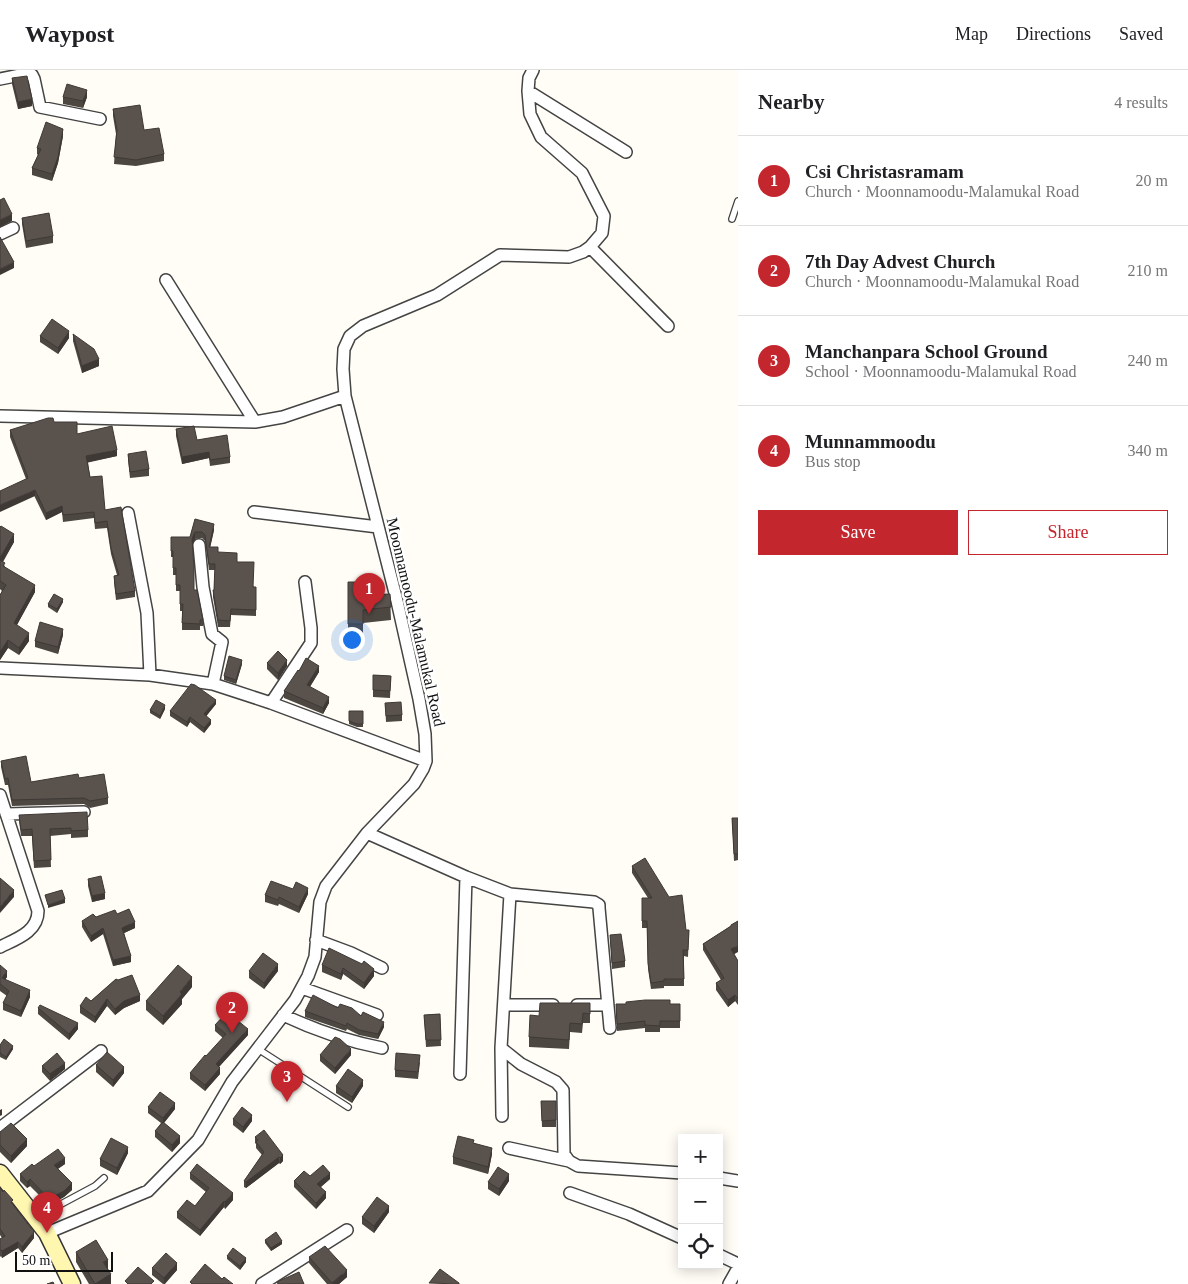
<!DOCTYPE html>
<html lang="en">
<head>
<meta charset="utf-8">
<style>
  :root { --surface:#fff; --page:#f2f2f2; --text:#202124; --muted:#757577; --line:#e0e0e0; --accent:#c4262e }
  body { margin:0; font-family:Georgia,serif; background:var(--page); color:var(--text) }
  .controls { position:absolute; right:15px; bottom:15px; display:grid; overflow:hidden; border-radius:0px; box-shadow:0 2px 12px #0003 }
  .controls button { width:45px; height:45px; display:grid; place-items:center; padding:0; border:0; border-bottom:1px solid var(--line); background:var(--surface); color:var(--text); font:25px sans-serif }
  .scale { position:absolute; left:15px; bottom:12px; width:98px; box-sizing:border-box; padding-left:5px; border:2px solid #111; border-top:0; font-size:14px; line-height:18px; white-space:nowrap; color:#111; -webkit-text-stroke:4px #fff; paint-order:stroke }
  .you { position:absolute; left:351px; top:569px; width:18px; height:18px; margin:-12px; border:4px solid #fff; border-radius:50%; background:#1a73e8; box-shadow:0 0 0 8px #1a73e833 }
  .badge { display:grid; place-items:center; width:32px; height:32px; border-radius:50%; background:var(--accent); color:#fff; font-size:16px; font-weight:700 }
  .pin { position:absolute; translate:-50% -41px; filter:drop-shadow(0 1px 2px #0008) }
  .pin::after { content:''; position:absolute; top:26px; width:18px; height:15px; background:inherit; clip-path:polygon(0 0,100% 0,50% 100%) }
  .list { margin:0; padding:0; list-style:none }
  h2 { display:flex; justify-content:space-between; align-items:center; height:65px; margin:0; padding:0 20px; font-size:21px }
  h2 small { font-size:16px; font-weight:400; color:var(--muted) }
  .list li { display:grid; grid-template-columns:32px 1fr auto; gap:15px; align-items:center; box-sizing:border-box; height:90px; padding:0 20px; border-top:1px solid var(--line) }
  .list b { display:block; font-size:19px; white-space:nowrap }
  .list p { margin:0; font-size:16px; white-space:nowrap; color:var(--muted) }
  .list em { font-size:16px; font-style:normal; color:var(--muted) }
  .actions { display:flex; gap:10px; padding:15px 20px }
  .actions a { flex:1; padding:11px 0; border:1px solid var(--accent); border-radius:0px; text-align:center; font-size:18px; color:var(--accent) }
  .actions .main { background:var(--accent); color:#fff }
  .icon { flex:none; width:28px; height:28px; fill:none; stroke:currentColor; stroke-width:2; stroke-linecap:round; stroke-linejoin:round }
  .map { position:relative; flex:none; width:738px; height:1214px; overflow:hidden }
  header { display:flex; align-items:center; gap:30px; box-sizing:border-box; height:70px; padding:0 25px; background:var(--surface); border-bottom:1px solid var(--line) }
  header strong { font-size:24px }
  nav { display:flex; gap:28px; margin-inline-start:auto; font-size:18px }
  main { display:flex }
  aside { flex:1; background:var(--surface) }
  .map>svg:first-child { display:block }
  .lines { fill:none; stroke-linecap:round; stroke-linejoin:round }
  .lane-casing { stroke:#444; stroke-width:8 }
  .street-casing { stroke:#444; stroke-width:14 }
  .secondary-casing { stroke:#333; stroke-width:19 }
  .lane { stroke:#fff; stroke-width:5.5 }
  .street { stroke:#fff; stroke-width:11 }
  .secondary { stroke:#fff6b0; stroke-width:16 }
  .wall { fill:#4d4742 }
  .shaded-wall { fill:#3f3936 }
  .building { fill:#5a524d; stroke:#3f3936 }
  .labels { text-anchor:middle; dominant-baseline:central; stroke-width:5; stroke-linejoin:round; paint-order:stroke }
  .street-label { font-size:16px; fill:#111; stroke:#fff }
</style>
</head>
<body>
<header>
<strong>Waypost</strong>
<nav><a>Map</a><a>Directions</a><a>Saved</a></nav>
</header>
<main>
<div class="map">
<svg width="738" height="1214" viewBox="0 0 738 1214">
  <rect width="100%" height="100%" fill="#fffdf5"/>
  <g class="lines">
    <g class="lane-casing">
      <path id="lane" d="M732,149L738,131
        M258,979L348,1037
        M37,1147L95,1116L104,1108"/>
    </g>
    <g class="street-casing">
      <path id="street" d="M0,9L20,5H32L34,9L40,37L100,49
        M528,21L626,82
        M0,164L13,158
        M590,177L668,256
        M166,210L255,352
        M0,346L255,352L283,347L345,326
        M254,442L378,457
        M128,443L147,543L150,605L213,614L271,633L426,691
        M199,475L203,517L212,564L222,572L213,614
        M0,598L150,605
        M271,633L311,573V558L305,512
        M0,725L38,841C38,862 16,869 0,877
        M6,744L84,742
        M367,763L466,807L510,824L594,832L599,835V838L610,958
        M510,824L501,978L521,994L556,1012L563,1020L564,1084L569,1091L578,1096L682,1103
        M316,870L351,883L382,898
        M302,918L377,945
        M504,935H553
        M577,935H607
        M283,945C317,961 346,971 382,978
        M501,978L502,1046
        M460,1004L466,807
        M0,1058L101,981
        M509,1078L569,1091
        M719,1108L738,1111
        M570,1123L629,1144L682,1168
        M47,1163L148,1121L198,1070L232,1012L295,930L308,906L315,887L320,832L326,816L367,763L414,714L423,699L426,691L425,664L419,629L397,531L345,326L343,299L344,279L350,266L363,256L437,225L500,185L569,187L583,182L590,177L602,163L604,146L582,103L541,67L530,44L528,21L529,8L533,0
        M719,1185L738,1194
        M262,1214L347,1160
        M729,1214L738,1198"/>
    </g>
    <g class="secondary-casing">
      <path id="secondary" d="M0,1103L47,1163L72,1214"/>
    </g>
    <use href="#lane" class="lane"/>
    <use href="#street" class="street"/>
    <use href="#secondary" class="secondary"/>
  </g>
  <path class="wall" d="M12,8L32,36L18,39L12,14Z
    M63,27H87L83,38L63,34Z
    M113,39L144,60L164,84V91L136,96L114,94L116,64L113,46Z
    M63,66L58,93L52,111L32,105V98L38,85L37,84V78Z
    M22,148L53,166V173L26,178L22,154Z
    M73,264L99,296L82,303L73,271Z
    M40,266L69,268L58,284L40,272Z
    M54,352L117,386L88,392L90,407L105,440L135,521V527L116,530L114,512V506L117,505L111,484L107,458L95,459L94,448L63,452L62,442L46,450L26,409L10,367V360Z
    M176,359L230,387V393L210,396L209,388L182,394L176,366Z
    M128,384L149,399V406L130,408L128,390Z
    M195,449L214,460L210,477L218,482L237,492L254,517H256V546L231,545L230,557H218L213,527V520H214L215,500H209L205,471L202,468L195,469L192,475L194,520L203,550V556H200V560H182V541H180V521H176V505H173V487H171V467H190Z
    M0,457L14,472L3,492L5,497L35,522L17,555L29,571L19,585L8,578L0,590V525L2,521L0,519Z
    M348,512L363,525L390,524L391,550L363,553V567L348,566Z
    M63,532L57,543L48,537V534Z
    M63,565L58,584L35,577V571Z
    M267,593L287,596L278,610L267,599Z
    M242,594L236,614L224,610V606Z
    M299,601L319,602L310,617L329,633L323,644L284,628V621Z
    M373,605L391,606L390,628L373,627Z
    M385,633L402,645V651L386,652Z
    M216,634L206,646L211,654L204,663L190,652L187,657L170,646V641Z
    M165,639L160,649L150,643V640Z
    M349,641H363V657H357L349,654Z
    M1,691L31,712L79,708L108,728V734L90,738L84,734L12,736L8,715H5L1,697Z
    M19,745L88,760V767L71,768V764L50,766L51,797L34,798L32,766H21L19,751Z
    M732,748H738V790L734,791Z
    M632,796L686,860H689L688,887L684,886V916H664V918L651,919L648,899L647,858H642V828H648L632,803Z
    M88,809L105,829L92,832L88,816Z
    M308,824L299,843L279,834L278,836L265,832V825Z
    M117,844L135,858L124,863L131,892L113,896L103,864L91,872L82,857V851L96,847Z
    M738,851L734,884L738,891V935L735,931L728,937L716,920V913L721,910L703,880V874L731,856V855Z
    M610,865L625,891V897L612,899Z
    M362,894L374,906L364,919L343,904L341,910L322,902V895Z
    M0,895L7,907L5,910L30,927L21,947L3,940V933L7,926L0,921Z
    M249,901H278L264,919L249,908Z
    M116,909L140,931L124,938L115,945L107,936L95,953L80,943V936L91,931Z
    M192,917L182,929V934L163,955L146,940V931Z
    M616,934H680V958H660V962H645V958L617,961Z
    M38,938L78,959L69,970L38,944Z
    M338,938L361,946L384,957L378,969L359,965L347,959L346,961L305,947V941Z
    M590,942V953H583L582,963L570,962L569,979L529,977V967L539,946Z
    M440,944L441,976L426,977L424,945Z
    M215,955L248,965L219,997L220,1004L205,1021L190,1009V1003L223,968L215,961Z
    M0,975L13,979L6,990L0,987Z
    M320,985H351L335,1004L320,991Z
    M420,992L418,1009L395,1007V1000Z
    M96,995L124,1003L113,1017L96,1002Z
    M42,996L65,999L50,1011L42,1002Z
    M336,1016H363L352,1033L336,1023Z
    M541,1031H556V1057H542Z
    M148,1037L175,1039L164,1053L180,1073L172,1082L155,1067V1061L161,1053L148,1043Z
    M233,1049L252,1051L243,1063L233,1055Z
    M0,1062L27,1076L11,1093L0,1082Z
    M255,1067L283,1091L280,1094L279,1093L246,1118L244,1117V1111L262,1085L256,1078V1074L255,1073Z
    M474,1073L492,1084L488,1104L453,1094V1087Z
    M128,1083L117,1105L100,1096V1089Z
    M65,1094L58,1099L72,1120L64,1127L49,1135L30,1116L27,1118L20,1111V1104L34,1096Z
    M190,1103L233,1130L225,1139L224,1137L200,1166L177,1148V1142L195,1136L206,1122L190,1109Z
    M310,1106L330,1109L321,1117L326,1128L316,1139L294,1117V1111Z
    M509,1111L499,1126L488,1119V1112Z
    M0,1118L13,1135L34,1168L22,1183L18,1178L2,1188L1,1186L0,1187V1169L2,1168L0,1165Z
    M389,1142L374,1163L362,1154V1147Z
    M265,1170L282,1174L271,1181L265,1173Z
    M76,1182L108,1199L111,1214H89L76,1192Z
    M227,1186L246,1192L240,1200L227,1189Z
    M309,1187L347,1207L339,1214H327L309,1193Z
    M152,1198L177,1200L165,1214H163L152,1205Z"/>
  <path class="shaded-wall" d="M87,20V27L83,38V31Z
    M32,29V36L18,39V32Z
    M63,59V66L58,93L52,111V104Z
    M12,144V151L0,157V150Z
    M14,192V198L0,205V199Z
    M69,261V268L58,284V278Z
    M99,289V296L82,303V296Z
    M117,380V386L86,393V386Z
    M209,382V388L182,394V387Z
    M35,420V426L0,442V435Z
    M62,436V442L46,450V443Z
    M214,454V460L209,483V477Z
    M195,462V469L192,476V469Z
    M14,464V472L0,496V488Z
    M35,515V522L14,560V553Z
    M63,529V532L57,543V539Z
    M63,559V565L58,584V577Z
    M29,563V571L19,585V578Z
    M8,570V578L0,590V582Z
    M242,590V594L236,614V610Z
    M287,590V596L278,610V603Z
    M319,596V602L307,621V615Z
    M329,627V633L323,644V638Z
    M216,630V634L204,649V644Z
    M165,635V639L160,649V646Z
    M190,647V652L187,657V652Z
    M211,650V654L204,663V658Z
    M308,818V824L299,843V837Z
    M14,820V827L0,843V837Z
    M105,823V829L92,832V826Z
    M65,829V833L48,838V835Z
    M135,852V858L122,864V858Z
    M103,858V864L91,872V866Z
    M738,876V882L731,886V879Z
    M131,886V892L113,896V890Z
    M278,894V901L264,919V913Z
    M343,898V904L341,910V904Z
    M374,899V906L364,919V913Z
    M7,901V907L2,914V908Z
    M192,907V917L182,929V934L163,955V946L180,922Z
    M30,920V927L21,947V941Z
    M140,925V931L124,938L115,945V939L124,931Z
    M735,925V931L728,937V930Z
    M107,929V936L95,953V947Z
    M384,952V957L378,969V964Z
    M78,953V959L69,970V964Z
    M248,959V965L216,1000V994Z
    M13,976V979L6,990V987Z
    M351,979V985L335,1004V998Z
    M65,993V999L50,1011V1004Z
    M124,997V1003L113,1017V1010Z
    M220,998V1004L205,1021V1015Z
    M363,1010V1016L352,1033V1027Z
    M175,1033V1039L163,1054V1048Z
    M2,1039V1045L0,1046V1040Z
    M252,1045V1051L243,1063V1057Z
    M180,1066V1073L172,1082V1075Z
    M27,1069V1076L11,1093V1086Z
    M128,1077V1083L117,1105V1098Z
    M492,1078V1084L488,1104V1097Z
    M283,1085V1091L280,1094V1088Z
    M279,1087V1093L246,1118V1112Z
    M65,1088V1094L54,1101V1095Z
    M330,1103V1109L317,1120V1114Z
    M509,1104V1111L499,1126V1119Z
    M30,1109V1116L27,1118V1112Z
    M72,1113V1120L64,1127L49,1135V1129Z
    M326,1122V1128L316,1139V1133Z
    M233,1123V1130L225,1139V1132Z
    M224,1131V1137L200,1166V1160Z
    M389,1136V1142L374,1163V1156Z
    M34,1162V1168L22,1183V1177Z
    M282,1171V1174L271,1181V1178Z
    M18,1172V1178L2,1188V1181Z
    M246,1188V1192L240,1200V1196Z
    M108,1190V1200L103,1192Z
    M177,1193V1200L164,1214V1208Z
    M347,1200V1207L339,1214H332Z
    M111,1204V1214H95Z"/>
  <path class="building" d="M27,6L32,29L18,32L12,8Z
    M67,14L87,20L83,31L63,27Z
    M140,35L144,60L159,58L164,84L136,90L114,87L117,60L113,39Z
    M46,52L63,59L58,87L52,104L32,98L41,79L37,78Z
    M4,128L12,144L0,150V130Z
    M49,143L53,166L26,171L22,148Z
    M0,167L14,192L0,199Z
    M52,249L69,261L58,278L40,266Z
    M73,264L94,279L99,289L82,296Z
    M48,348H53L54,352H77V364L112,356L117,380L86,386L90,407L102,406L105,440L121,437L135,521L116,524L114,506L119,505L111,478L107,451L95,453L94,442L63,445L62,436L46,443L35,420L0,435V421L28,408L10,360Z
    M194,356L197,370L227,365L230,387L210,390L209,382L182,387L176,359Z
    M146,381L149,399L130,402L128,384Z
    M195,449L214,454L209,477H218V482L237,483V492H254L253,517H256V540L231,539L230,551L218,550L213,520H214L215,494H209L205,465L202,462H195L192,469L194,498V520H197L203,550H200V554L182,553L183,534H180V515H176V498H173V481H171V467H190Z
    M1,456L14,464L0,488V457Z
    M0,490L5,493L3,496L35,515L14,553L29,563L19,578L8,570L0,582V525L6,515L0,511Z
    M348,512H363V525L390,524L391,537L363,540V554H348Z
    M54,524L63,529L57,539L48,534Z
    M40,552L63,559L58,577L35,571Z
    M278,581L287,590L278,603L267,593Z
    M229,586L242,590L236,610L224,606Z
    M306,588L319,596L307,615L329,627L323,638L284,621L298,600L299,601Z
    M373,605L391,606L390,621L373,620Z
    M191,614L195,615L216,630L204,644L211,650L204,658L190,647L187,652L170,641Z
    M156,630L165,635L160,646L150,640Z
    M401,632L402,645L386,646L385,633Z
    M349,641H363V654H357L349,651Z
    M26,686L31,712L78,704L79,708L104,704L108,728L90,731L84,728L12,730L8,708L5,709L1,691Z
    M87,742L88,760L71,761V758L50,759L51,790L34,791L32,759L21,760L19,745Z
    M732,748H738V784H734Z
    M645,788L669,827L682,825L686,860H689L688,880H683L684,909H664V911L651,913L648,893L647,851H642V828H652L632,796Z
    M101,806L105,823L92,826L88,809Z
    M0,808L14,820L0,837Z
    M271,811L293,819L296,812L308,818L299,837L279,827L278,830L265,825Z
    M62,820L65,829L48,835L45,825Z
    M129,839L135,852L122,858L131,886L113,890L103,858L91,866L82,851L93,844L96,847L115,840L117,844Z
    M738,851V876L731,879L738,891V929L735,925L728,930L716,913L724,908L703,874L731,856V855Z
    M621,864L625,891L612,893L610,865Z
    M329,878L362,894L364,891L374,899L364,913L343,898L341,904L322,895Z
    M263,883L278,894L264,913L249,901Z
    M0,895L7,901L2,908L30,920L21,941L3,933L9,921L0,914Z
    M178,895L192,907L180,922L182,924L163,946L146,931Z
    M132,905L140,925L124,931L115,939L107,929L95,947L80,936L86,927L91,931L116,909L118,910Z
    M313,925L338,938L340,934L352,938L361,946L363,942L384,952L378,964L359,960L347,953L346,956L305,941Z
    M645,930H670V934H680V951H660V956L645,955V951L617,954L616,934H626V932Z
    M540,933H590V944L583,943L582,954L570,953L569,970L529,967L530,945L539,946Z
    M40,935L78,953L69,964L38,938Z
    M227,942L248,959L216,994L220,998L205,1015L190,1003L205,985L206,986L226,964L215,955Z
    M440,944L441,970H426L424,945Z
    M335,967L340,969L351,979L335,998L320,985Z
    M4,969L13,976L6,987L0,983V975Z
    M107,982L124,997L113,1010L96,995Z
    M57,983L65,993L50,1004L42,996Z
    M396,983L420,985L418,1002L395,1000Z
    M348,999L363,1010L352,1027L336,1016Z
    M160,1022L175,1033L163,1048L148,1037Z
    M541,1031H556V1050L542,1051Z
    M242,1037L252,1045L243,1057L233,1049Z
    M163,1052L180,1066L172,1075L155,1061Z
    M11,1053L27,1069L11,1086L0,1075V1062Z
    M264,1060L283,1085L280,1088L279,1087L246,1112L244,1111L264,1082L256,1072L258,1070L255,1067Z
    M458,1066L474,1070L473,1073L492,1078L488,1097L453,1087Z
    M111,1068L128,1077L117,1098L100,1089Z
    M58,1079L65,1088L54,1095L72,1113L64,1121L49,1129L30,1109L27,1112L20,1104L32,1094L34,1096Z
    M197,1094L233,1123L225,1132L224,1131L200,1160L177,1142L187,1130L195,1136L209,1118L190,1103Z
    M323,1095L330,1103L317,1114L326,1122L316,1133L294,1111L304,1101L310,1106Z
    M498,1097L509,1104L499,1119L488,1112Z
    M0,1118L3,1122L4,1120L13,1130L11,1132L34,1162L22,1177L18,1172L2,1181L1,1180H0V1169L5,1166L0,1159Z
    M377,1127L389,1136L374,1156L362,1147Z
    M276,1162L282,1171L271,1178L265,1170Z
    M96,1170L108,1190L103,1192L111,1204L95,1214L76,1182Z
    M325,1176L347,1200L332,1213L309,1187Z
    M233,1178L246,1188L240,1196L227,1186Z
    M166,1183L177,1193L164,1208L152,1198Z
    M205,1194L222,1209L224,1207L233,1214H192L190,1212Z
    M138,1197L154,1211L151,1214H128L125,1211Z
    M440,1199L459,1213V1214L429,1213Z
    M299,1202L304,1214H278L277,1212Z
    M53,1212L54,1214H47Z"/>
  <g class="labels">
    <g class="street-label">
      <text transform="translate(416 552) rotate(77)">Moonnamoodu-Malamukal Road</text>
    </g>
  </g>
</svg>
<div class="controls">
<button>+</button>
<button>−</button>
<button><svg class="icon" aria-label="locate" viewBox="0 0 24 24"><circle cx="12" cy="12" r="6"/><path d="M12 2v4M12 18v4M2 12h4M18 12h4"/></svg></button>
</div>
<div class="scale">50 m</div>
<div class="you"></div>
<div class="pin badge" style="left:369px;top:544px">1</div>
<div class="pin badge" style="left:232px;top:963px">2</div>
<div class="pin badge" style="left:287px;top:1032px">3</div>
<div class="pin badge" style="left:47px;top:1163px">4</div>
</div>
<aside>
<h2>Nearby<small>4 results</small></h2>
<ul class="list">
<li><span class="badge">1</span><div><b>Csi Christasramam</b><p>Church · Moonnamoodu-Malamukal Road</p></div><em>20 m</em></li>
<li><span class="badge">2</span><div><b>7th Day Advest Church</b><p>Church · Moonnamoodu-Malamukal Road</p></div><em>210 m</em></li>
<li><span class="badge">3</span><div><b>Manchanpara School Ground</b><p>School · Moonnamoodu-Malamukal Road</p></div><em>240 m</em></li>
<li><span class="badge">4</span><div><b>Munnammoodu</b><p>Bus stop</p></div><em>340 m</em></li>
</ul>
<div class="actions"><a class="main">Save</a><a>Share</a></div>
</aside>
</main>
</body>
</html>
